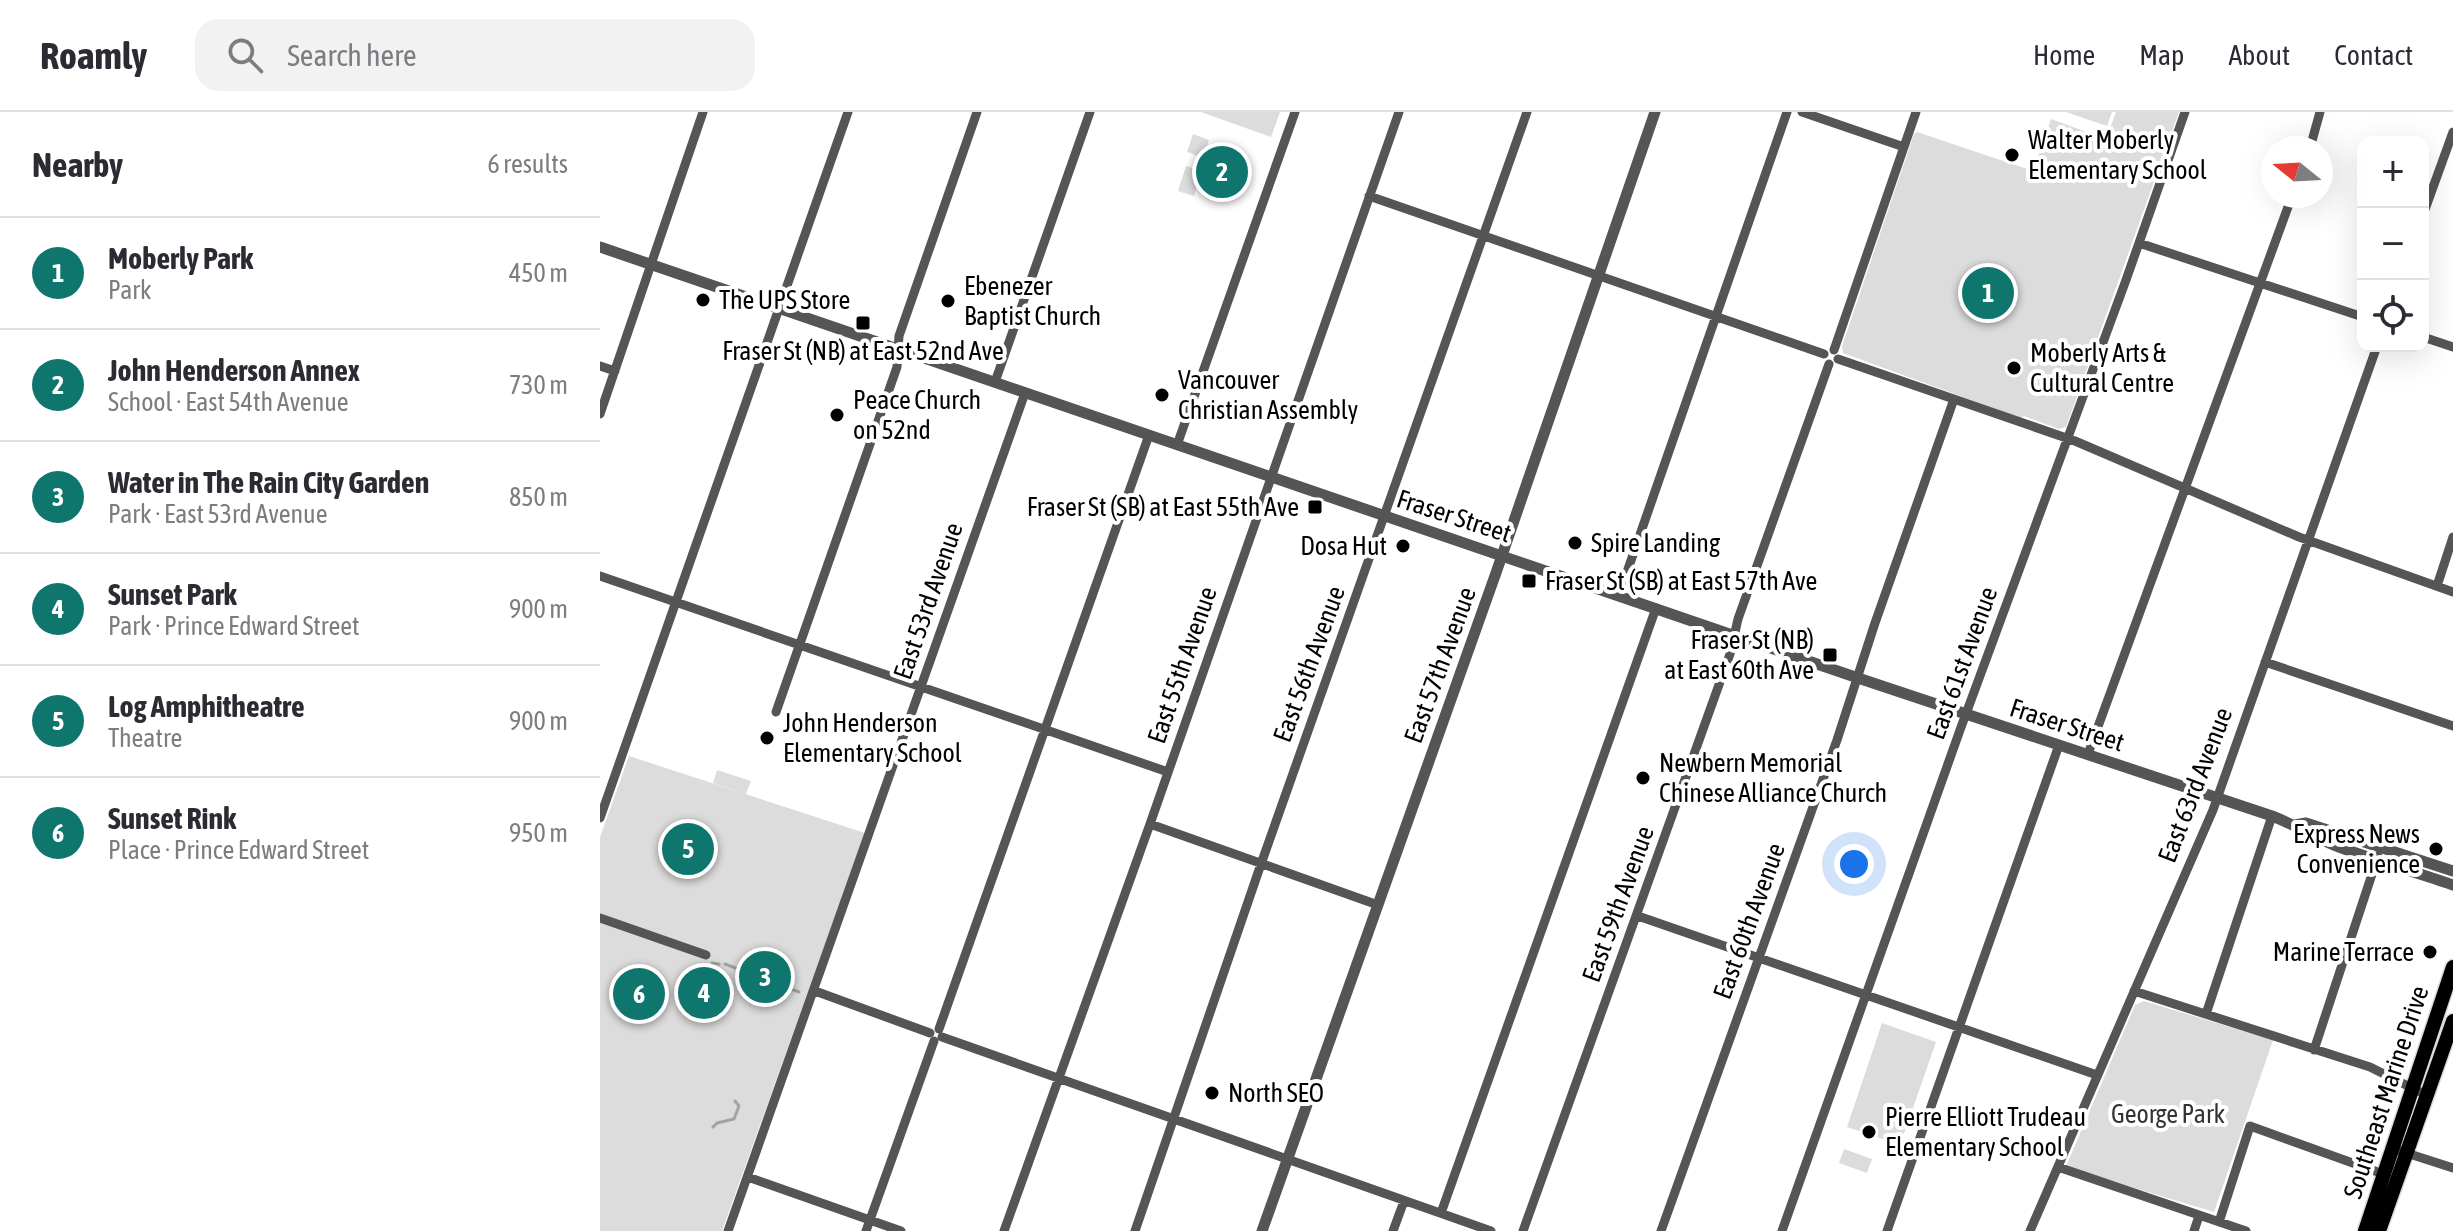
<!DOCTYPE html>
<html lang="en">
<head>
<meta charset="utf-8">
<style>
  :root { --surface:#fff; --page:#f2f2f3; --text:#2b2b33; --muted:#7c7c81; --line:#e1e1e2; --accent:#0f766e }
  body { margin:0; font-family:"Asap Condensed",sans-serif; background:var(--page); color:var(--text) }
  .controls { position:absolute; right:24px; top:24px; display:grid; overflow:hidden; border-radius:16px; box-shadow:0 8px 32px #0002 }
  .controls button { width:72px; height:72px; display:grid; place-items:center; padding:0; border:0; border-bottom:2px solid var(--line); background:var(--surface); color:var(--text); font:40px sans-serif }
  .compass { position:absolute; left:1661px; top:24px; width:72px; height:72px; border-radius:50%; background:var(--surface); box-shadow:0 8px 32px #0002; rotate:288deg }
  .you { position:absolute; left:1254px; top:752px; width:28px; height:28px; margin:-20px; border:6px solid #fff; border-radius:50%; background:#1a73e8; box-shadow:0 0 0 12px #1a73e833 }
  .badge { display:grid; place-items:center; width:52px; height:52px; border-radius:50%; background:var(--accent); color:#fff; font-size:26px; font-weight:700 }
  .pin { position:absolute; translate:-50% -50%; border:4px solid #fff; box-shadow:0 2px 8px #0006 }
  .list { margin:0; padding:0; list-style:none }
  h2 { display:flex; justify-content:space-between; align-items:center; height:104px; margin:0; padding:0 32px; font-size:34px }
  h2 small { font-size:26px; font-weight:400; color:var(--muted) }
  .list li { display:grid; grid-template-columns:52px 1fr auto; gap:24px; align-items:center; box-sizing:border-box; height:112px; padding:0 32px; border-top:2px solid var(--line) }
  .list b { display:block; font-size:30px; white-space:nowrap }
  .list p { margin:0; font-size:26px; white-space:nowrap; color:var(--muted) }
  .list em { font-size:26px; font-style:normal; color:var(--muted) }
  .icon { flex:none; width:44px; height:44px; fill:none; stroke:currentColor; stroke-width:2; stroke-linecap:round; stroke-linejoin:round }
  .map { position:relative; flex:none; width:1853px; height:1119px; overflow:hidden }
  header { display:flex; align-items:center; gap:48px; box-sizing:border-box; height:112px; padding:0 40px; background:var(--surface); border-bottom:2px solid var(--line) }
  header strong { font-size:38px }
  nav { display:flex; gap:44px; margin-inline-start:auto; font-size:28px }
  .search { width:560px; height:72px; background:var(--page); display:flex; align-items:center; gap:20px; box-sizing:border-box; padding:0 28px; border-radius:24px; color:var(--muted); font-size:30px }
  main { display:flex }
  aside { flex:1; background:var(--surface) }
  .map>svg:first-child { display:block }
  .green { fill:#dcdcdc }
  .lines { fill:none; stroke-linecap:round; stroke-linejoin:round }
  .stream { stroke:#a3a3a3; stroke-width:3 }
  .primary-casing { stroke:#dbdbdb; stroke-width:17 }
  .minor { stroke:#555; stroke-width:9 }
  .tertiary { stroke:#555; stroke-width:11 }
  .primary { stroke:#000; stroke-width:14 }
  .poi-dot { fill:#000; stroke:#fff; stroke-width:3 }
  .labels { text-anchor:middle; dominant-baseline:central; stroke-width:8; stroke-linejoin:round; paint-order:stroke }
  .poi-label { font-size:26px; fill:#000; stroke:#fff; text-anchor:start }
  .street-label { font-size:26px; fill:#000; stroke:#fff }
  .park-label { font-size:26px; fill:#333; stroke:#fff }
</style>
</head>
<body>
<header>
<strong>Roamly</strong>
<div class="search"><svg class="icon" aria-label="search" viewBox="0 0 24 24"><circle cx="10" cy="10" r="6"/><path d="M15 15l6 6"/></svg>Search here</div>
<nav><a>Home</a><a>Map</a><a>About</a><a>Contact</a></nav>
</header>
<main>
<aside>
<h2>Nearby<small>6 results</small></h2>
<ul class="list">
<li><span class="badge">1</span><div><b>Moberly Park</b><p>Park</p></div><em>450 m</em></li>
<li><span class="badge">2</span><div><b>John Henderson Annex</b><p>School · East 54th Avenue</p></div><em>730 m</em></li>
<li><span class="badge">3</span><div><b>Water in The Rain City Garden</b><p>Park · East 53rd Avenue</p></div><em>850 m</em></li>
<li><span class="badge">4</span><div><b>Sunset Park</b><p>Park · Prince Edward Street</p></div><em>900 m</em></li>
<li><span class="badge">5</span><div><b>Log Amphitheatre</b><p>Theatre</p></div><em>900 m</em></li>
<li><span class="badge">6</span><div><b>Sunset Rink</b><p>Place · Prince Edward Street</p></div><em>950 m</em></li>
</ul>
</aside>
<div class="map">
<svg width="1853" height="1119" viewBox="0 0 1853 1119">
  <rect width="100%" height="100%" fill="#fff"/>
  <path class="green" d="M601,0H680L671,25Z
    M1466,0H1512L1507,14Z
    M1516,0H1579L1466,315L1459,317L1424,304L1420,306L1243,241L1242,234L1314,22L1317,20L1433,59L1451,7L1506,27Z
    M593,22L609,28L603,46L587,40Z
    M586,54L602,59L594,84L578,79Z
    M29,644L265,721L122,1119H0V725Z
    M117,658L151,669L146,682L113,671Z
    M1544,889L1673,928L1614,1100L1472,1057L1467,1052L1535,893Z
    M1282,911L1336,930L1300,1033L1247,1015Z
    M1244,1037L1272,1047L1267,1061L1239,1051Z"/>
  <g class="lines">
    <path class="stream" d="M112,851L119,852
      M125,852L199,880
      M113,1015L117,1011L134,1007L139,994L135,989"/>
    <g class="primary-casing">
      <path id="primary" d="M1765,1119L1853,855
        M1779,1119L1853,909"/>
    </g>
    <path class="minor" d="M1202,0L1304,35
      M1710,36L1720,0
      M769,84L1224,242
      M1823,103L1853,20
      M1539,131L1763,205
      M1823,225L1853,235
      M1234,238L1316,0
      M1238,247L1475,329L1699,425L1853,480
      M0,254L15,259
      M395,270L490,0
      M0,302L103,0
      M577,333L695,0
      M0,464L568,660
      M1837,474L1853,425
      M1019,483L1187,0
      M1665,550L1853,614
      M176,600L297,255L299,224L377,0
      M1488,642L1692,84
      M0,706L248,0
      M550,712L778,793
      M1038,804L1497,963
      M0,806L106,843
      M215,879L330,921
      M1534,879L1770,955L1828,984
      M1606,902L1672,704
      M339,917L549,323
      M342,925L891,1119
      M1714,938L1778,744
      M1794,1037L1853,1056
      M1458,1055L1646,1119
      M148,1065L301,1119
      M841,1101L1056,496
      M1619,1110L1650,1014L1786,1063
      M128,1119L425,281
      M266,1119L334,929
      M404,1119L550,712L799,0
      M535,1119L661,752L927,0
      M793,1119L804,1089
      M923,1119L1130,542L1138,507L1229,252
      M1061,1119L1237,628L1275,511L1354,287
      M1182,1119L1360,618L1526,168L1585,0
      M1287,1119L1459,633
      M1430,1119L1613,698L1777,234
      M1594,1119L1599,1104"/>
    <path class="tertiary" d="M0,135L1258,566L1672,704C1696,713 1715,726 1739,735C1777,749 1815,760 1853,773
      M1695,713L1706,711L1853,759
      M662,1119L897,458L1055,0"/>
    <use href="#primary" class="primary"/>
  </g>
  <g class="poi-dot">
    <circle cx="1412" cy="43" r="8"/>
    <circle cx="103" cy="188" r="8"/>
    <circle cx="348" cy="189" r="8"/>
    <rect x="255" y="203" width="16" height="16" rx="4"/>
    <circle cx="1414" cy="256" r="8"/>
    <circle cx="562" cy="283" r="8"/>
    <circle cx="237" cy="303" r="8"/>
    <rect x="707" y="387" width="16" height="16" rx="4"/>
    <circle cx="975" cy="431" r="8"/>
    <circle cx="803" cy="434" r="8"/>
    <rect x="921" y="461" width="16" height="16" rx="4"/>
    <rect x="1222" y="535" width="16" height="16" rx="4"/>
    <circle cx="167" cy="626" r="8"/>
    <circle cx="1043" cy="666" r="8"/>
    <circle cx="1836" cy="737" r="8"/>
    <circle cx="1830" cy="840" r="8"/>
    <circle cx="612" cy="981" r="8"/>
    <circle cx="1269" cy="1020" r="8"/>
  </g>
  <g class="labels">
    <g class="poi-label">
      <text x="1428" y="28">Walter Moberly<tspan x="1428" dy="30">Elementary School</tspan></text>
      <text x="364" y="174">Ebenezer<tspan x="364" dy="30">Baptist Church</tspan></text>
      <text x="119" y="188">The UPS Store</text>
      <text x="263" y="239" text-anchor="middle">Fraser St (NB) at East 52nd Ave</text>
      <text x="1430" y="241">Moberly Arts &amp;<tspan x="1430" dy="30">Cultural Centre</tspan></text>
      <text x="578" y="268">Vancouver<tspan x="578" dy="30">Christian Assembly</tspan></text>
      <text x="253" y="288">Peace Church<tspan x="253" dy="30">on 52nd</tspan></text>
      <text x="699" y="395" text-anchor="end">Fraser St (SB) at East 55th Ave</text>
      <text x="991" y="431">Spire Landing</text>
      <text x="787" y="434" text-anchor="end">Dosa Hut</text>
      <text x="945" y="469">Fraser St (SB) at East 57th Ave</text>
      <text x="1214" y="528" text-anchor="end">Fraser St (NB)<tspan x="1214" dy="30">at East 60th Ave</tspan></text>
      <text x="183" y="611">John Henderson<tspan x="183" dy="30">Elementary School</tspan></text>
      <text x="1059" y="651">Newbern Memorial<tspan x="1059" dy="30">Chinese Alliance Church</tspan></text>
      <text x="1820" y="722" text-anchor="end">Express News<tspan x="1820" dy="30">Convenience</tspan></text>
      <text x="1814" y="840" text-anchor="end">Marine Terrace</text>
      <text x="628" y="981">North SEO</text>
      <text x="1285" y="1005">Pierre Elliott Trudeau<tspan x="1285" dy="30">Elementary School</tspan></text>
    </g>
    <g class="street-label">
      <text transform="translate(854 404) rotate(18)">Fraser Street</text>
      <text transform="translate(328 489) rotate(-71)">East 53rd Avenue</text>
      <text transform="translate(1362 551) rotate(-70)">East 61st Avenue</text>
      <text transform="translate(709 552) rotate(-70)">East 56th Avenue</text>
      <text transform="translate(582 553) rotate(-71)">East 55th Avenue</text>
      <text transform="translate(840 553) rotate(-70)">East 57th Avenue</text>
      <text transform="translate(1467 613) rotate(18)">Fraser Street</text>
      <text transform="translate(1595 673) rotate(-69)">East 63rd Avenue</text>
      <text transform="translate(1018 792) rotate(-70)">East 59th Avenue</text>
      <text transform="translate(1149 809) rotate(-70)">East 60th Avenue</text>
      <text transform="translate(1786 980) rotate(-72)">Southeast Marine Drive</text>
    </g>
    <g class="park-label">
      <text x="1568" y="1002">George Park</text>
    </g>
  </g>
</svg>
<div class="controls">
<button>+</button>
<button>−</button>
<button><svg class="icon" aria-label="locate" viewBox="0 0 24 24"><circle cx="12" cy="12" r="6"/><path d="M12 2v4M12 18v4M2 12h4M18 12h4"/></svg></button>
</div>
<svg class="compass" viewBox="-18 -18 36 36"><path d="M0-13l5 13h-10z" fill="#e53935"/><path d="M0 13l5-13h-10z" fill="#7c7c81"/></svg>
<div class="you"></div>
<div class="pin badge" style="left:1388px;top:181px">1</div>
<div class="pin badge" style="left:622px;top:60px">2</div>
<div class="pin badge" style="left:165px;top:865px">3</div>
<div class="pin badge" style="left:104px;top:881px">4</div>
<div class="pin badge" style="left:88px;top:737px">5</div>
<div class="pin badge" style="left:39px;top:882px">6</div>
</div>
</main>
</body>
</html>
